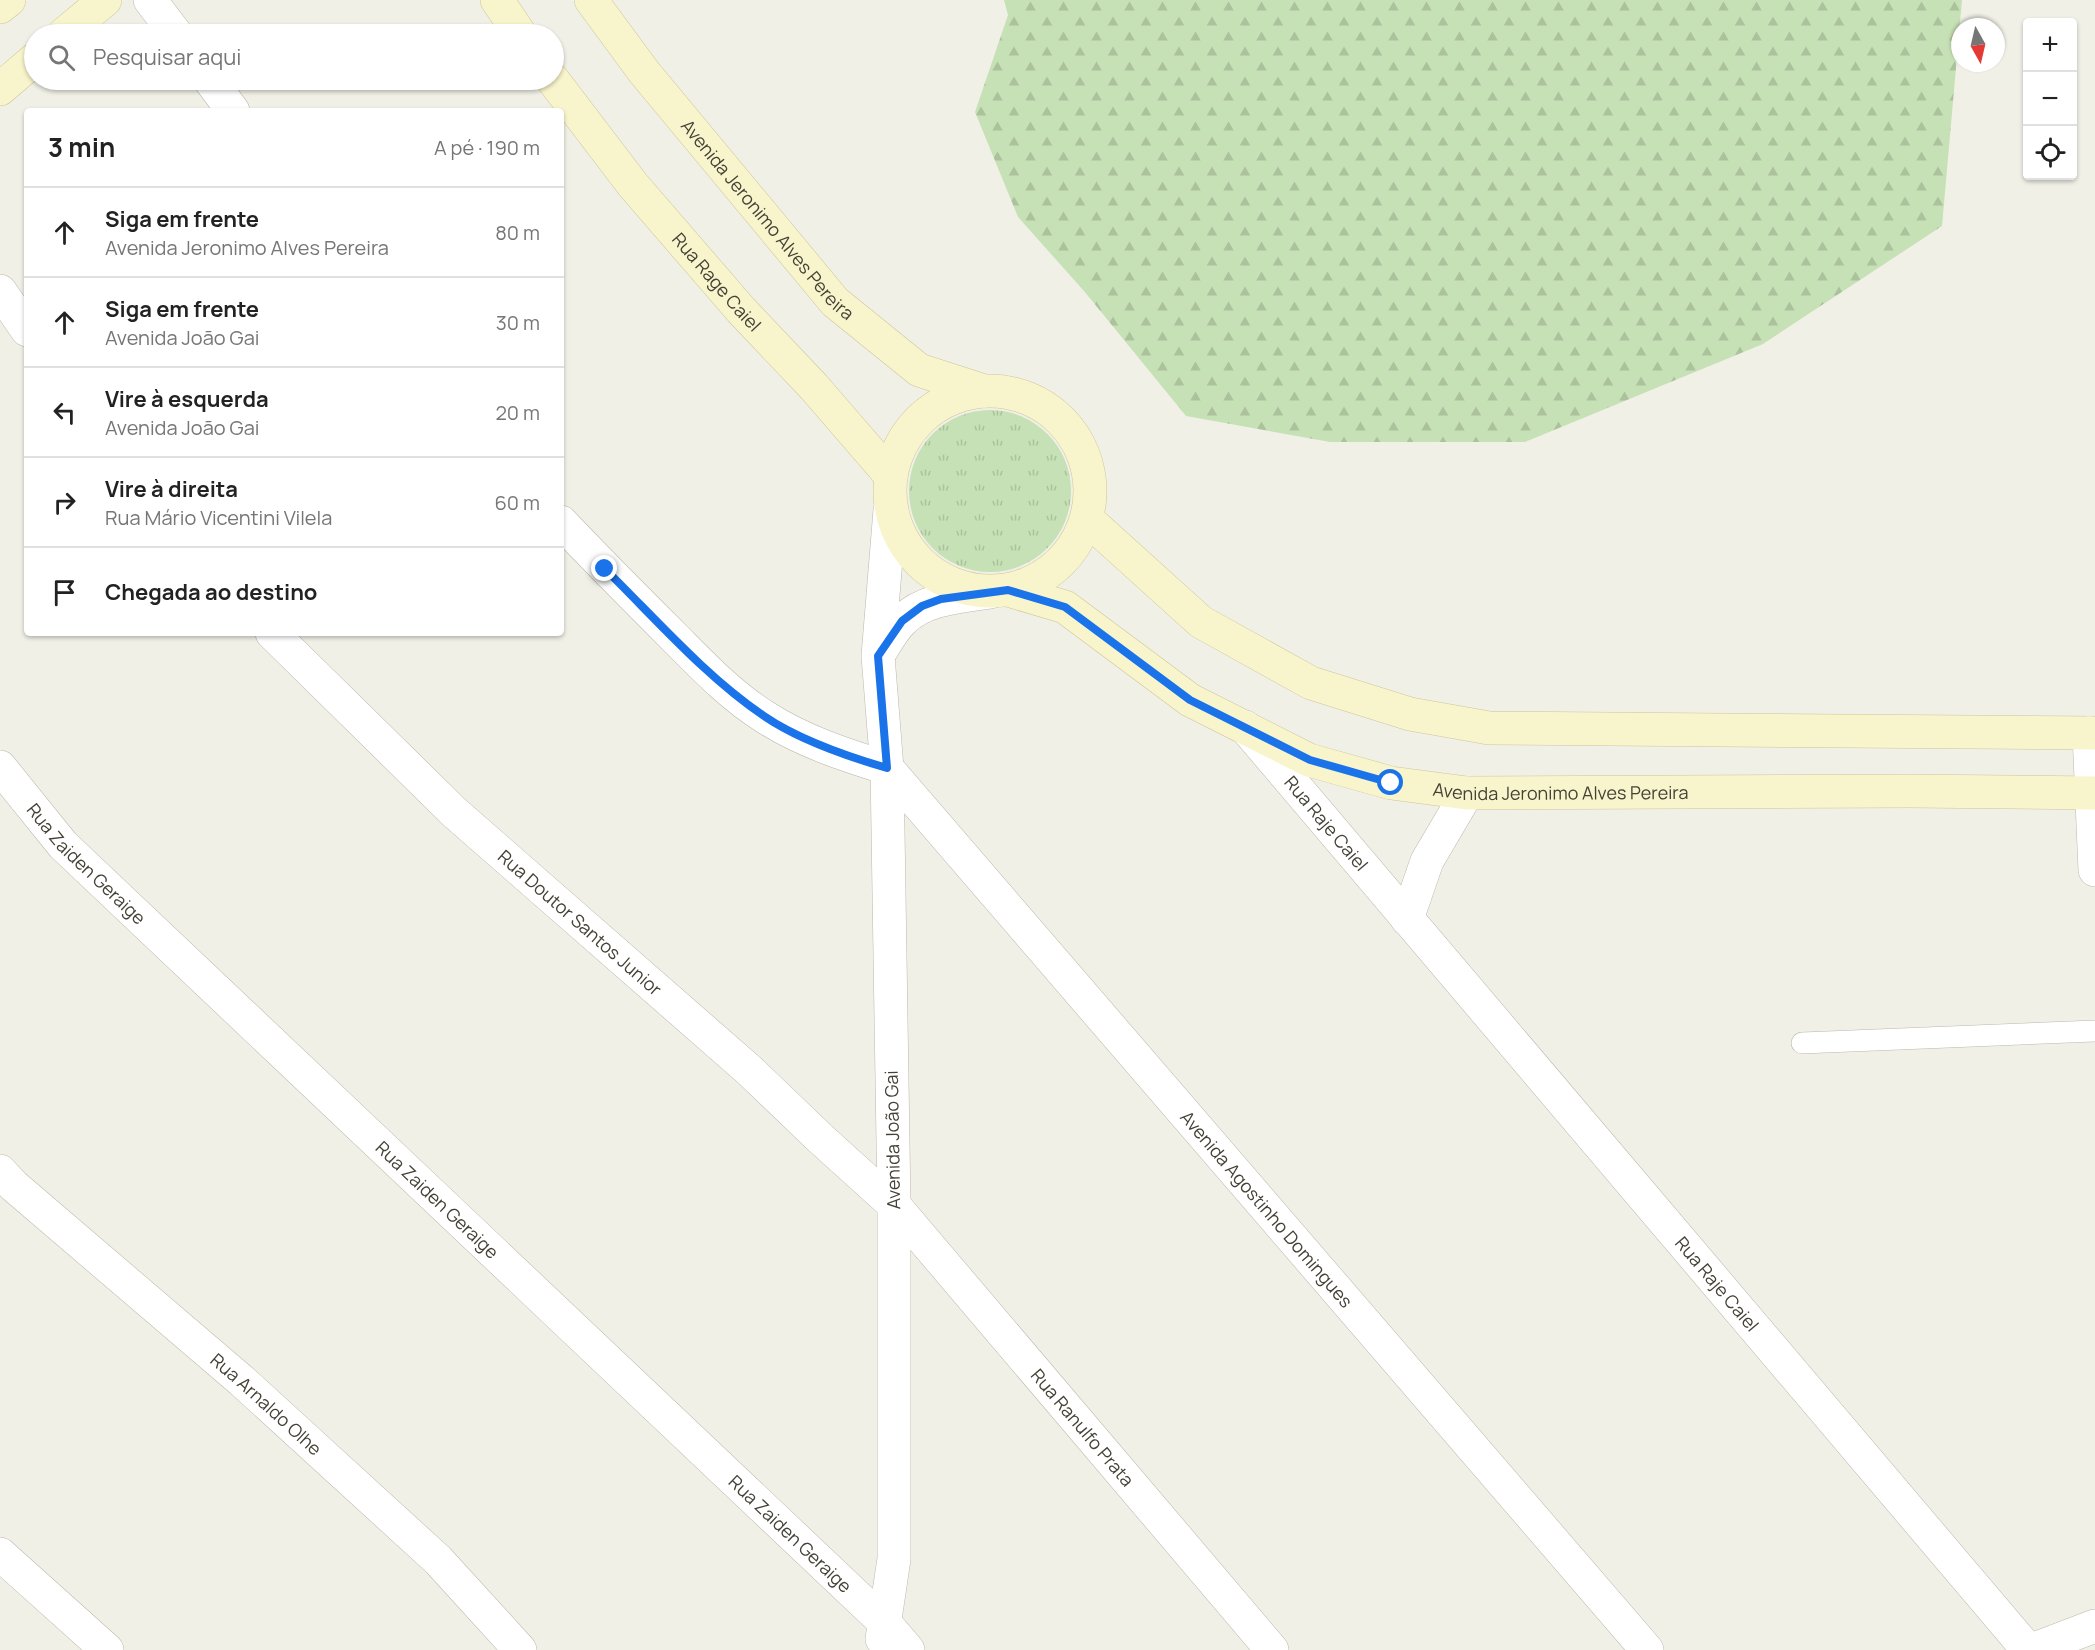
<!DOCTYPE html>
<html lang="pt">
<head>
<meta charset="utf-8">
<style>
  :root { --surface:#fff; --page:#f6f6f6; --text:#222; --muted:#767676; --line:#e0e0e0 }
  body { margin:0; font-family:Manrope,sans-serif; background:var(--page); color:var(--text) }
  .controls { position:absolute; right:18px; top:18px; display:grid; overflow:hidden; border-radius:6px; box-shadow:0 2px 4px #0004 }
  .controls button { width:54px; height:54px; display:grid; place-items:center; padding:0; border:0; border-bottom:2px solid var(--line); background:var(--surface); color:var(--text); font:30px sans-serif }
  .compass { position:absolute; left:1951px; top:18px; width:54px; height:54px; border-radius:50%; background:var(--surface); box-shadow:0 2px 4px #0004; rotate:172deg }
  .stop { position:absolute; width:18px; height:18px; margin:-14px; border:4px solid #1a73e8; border-radius:50%; background:#fff }
  .stop.end { background:#1a73e8; border-color:#fff; box-shadow:0 2px 6px #0008 }
  .list { margin:0; padding:0; list-style:none }
  h2 { display:flex; justify-content:space-between; align-items:center; height:78px; margin:0; padding:0 24px; font-size:26px }
  h2 small { font-size:20px; font-weight:400; color:var(--muted) }
  .list li { display:grid; grid-template-columns:39px 1fr auto; gap:18px; align-items:center; box-sizing:border-box; height:90px; padding:0 24px; border-top:2px solid var(--line) }
  .list b { display:block; font-size:22px; white-space:nowrap }
  .list p { margin:0; font-size:20px; white-space:nowrap; color:var(--muted) }
  .list em { font-size:20px; font-style:normal; color:var(--muted) }
  .icon { flex:none; width:33px; height:33px; fill:none; stroke:currentColor; stroke-width:2; stroke-linecap:round; stroke-linejoin:round }
  .map { position:relative; flex:none; width:2095px; height:1650px; overflow:hidden }
  .search { position:absolute; background:var(--surface); box-shadow:0 2px 4px #0004; left:24px; top:24px; width:540px; height:66px; display:flex; align-items:center; gap:15px; box-sizing:border-box; padding:0 21px; border-radius:33px; color:var(--muted); font-size:22px }
  .panel { position:absolute; background:var(--surface); box-shadow:0 2px 4px #0004; left:24px; top:108px; width:540px; height:528px; border-radius:6px }
  .map>svg:first-child { display:block }
  .grass { fill:url(#grass-tufts) }
  .forest { fill:url(#forest-firs) }
  .lines { fill:none; stroke-linecap:round; stroke-linejoin:round }
  .service-casing { stroke:#bcb8ab; stroke-width:22 }
  .minor-casing { stroke:#bcb8ab; stroke-width:34 }
  .secondary-casing { stroke:#ccc69c; stroke-width:34 }
  .service { stroke:#fff; stroke-width:21 }
  .minor { stroke:#fff; stroke-width:33 }
  .secondary { stroke:#f8f4cb; stroke-width:33 }
  .route { stroke:#1a73e8; stroke-width:8 }
  .labels { text-anchor:middle; dominant-baseline:central; stroke-width:4.5; stroke-linejoin:round; paint-order:stroke }
  .street-label { font-size:18px; fill:#444137; stroke:#fff }
</style>
</head>
<body>
<div class="map">
<svg width="2095" height="1650" viewBox="0 0 2095 1650">
  <defs>
    <pattern id="grass-tufts" width="24" height="20" patternUnits="userSpaceOnUse" patternTransform="scale(1.5)"><rect width="24" height="20" fill="#c6e1b5"/><path d="M3 7l-1-3M5 7V3M7 7l1-3M15 17l-1-3M17 17v-4M19 17l1-3" fill="none" stroke="#abc29c"/></pattern>
    <pattern id="forest-firs" width="22" height="20" patternUnits="userSpaceOnUse" patternTransform="scale(1.5)"><rect width="22" height="20" fill="#c6e1b5"/><path d="M5 1l3.5 6h-7zM16 11l3.5 6h-7z" fill="#abc29c"/></pattern>
  </defs>
  <rect width="100%" height="100%" fill="#f1f0e7"/>
  <path class="grass" d="M909 491a81 81 0 1 1 162 0a81 81 0 1 1-162 0Z"/>
  <path class="forest" d="M1004,0H1962L1942,226L1763,344L1525,442H1330L1186,416L1084,291L1018,217L975,112L1008,15Z"/>
  <g class="lines">
    <g class="service-casing">
      <path id="service" d="M1802,1043L2095,1031"/>
    </g>
    <g class="minor-casing">
      <g id="minor">
        <path d="M150,0L176,34"/>
        <path d="M210,80L233,111"/>
        <path d="M0,291L27,330"/>
        <path d="M561,522C598,561 635,598 673,636C702,665 730,695 765,717C802,741 845,755 887,768"/>
        <path id="s1" d="M272,633L454,812L749,1070L821,1139L894,1205L1272,1650"/>
        <path d="M879,654C886,643 893,629 903,620C926,598 959,597 990,592"/>
        <path id="s2" d="M1245,727L2028,1650"/>
        <path d="M2089,733L2095,870"/>
        <path id="s3" d="M0,767L63,845L885,1623L908,1650"/>
        <path id="s4" d="M887,768L1647,1650"/>
        <path d="M1407,919L1427,861L1467,793"/>
        <path id="s5" d="M0,1171L14,1186L242,1381L438,1560L520,1650"/>
        <path d="M0,1554L107,1650"/>
        <path d="M882,1639L894,1559V1205L887,768L878,656L890,510"/>
        <path d="M2032,1650L2095,1626"/>
      </g>
    </g>
    <g class="secondary-casing">
      <g id="secondary">
        <path d="M497,0L520,34"/>
        <path id="s6" d="M591,0L644,72L835,302L919,370L984,391"/>
        <path d="M0,7L9,0"/>
        <path d="M64,34L105,0"/>
        <path id="s7" d="M553,80L633,185L741,310L814,387L890,475"/>
        <path d="M0,89L34,60"/>
        <circle cx="990" cy="491" r="100"/>
        <path d="M1087,519L1201,622L1311,683L1410,714L1489,728L2095,733"/>
        <path id="s8" d="M1008,590L1065,607L1190,700L1309,760L1391,783L1467,793L1910,791L2095,793"/>
      </g>
    </g>
    <use href="#service" class="service"/>
    <use href="#minor" class="minor"/>
    <use href="#secondary" class="secondary"/>
  </g>
  <g class="lines">
    <path class="route" d="M605,569C655,618 706,677 764,716C799,740 846,756 887,768L878,656L902,621L922,606L941,599L1008,590L1065,607L1190,700L1310,760L1391,783"/>
  </g>
  <g class="labels">
    <g class="street-label">
      <text stroke="none"><textPath href="#s6" startOffset="282">Avenida Jeronimo Alves Pereira</textPath></text>
      <text stroke="none"><textPath href="#s7" startOffset="260">Rua Rage Caiel</textPath></text>
      <text stroke="none"><textPath href="#s8" startOffset="604">Avenida Jeronimo Alves Pereira</textPath></text>
      <text stroke="none"><textPath href="#s2" startOffset="126">Rua Raje Caiel</textPath></text>
      <text stroke="none"><textPath href="#s3" startOffset="130">Rua Zaiden Geraige</textPath></text>
      <text stroke="none"><textPath href="#s1" startOffset="423">Rua Doutor Santos Junior</textPath></text>
      <text transform="translate(892 1140) rotate(-91)">Avenida João Gai</text>
      <text stroke="none"><textPath href="#s3" startOffset="616">Rua Zaiden Geraige</textPath></text>
      <text stroke="none"><textPath href="#s4" startOffset="582">Avenida Agostinho Domingues</textPath></text>
      <text stroke="none"><textPath href="#s2" startOffset="730">Rua Raje Caiel</textPath></text>
      <text stroke="none"><textPath href="#s5" startOffset="354">Rua Arnaldo Olhe</textPath></text>
      <text stroke="none"><textPath href="#s1" startOffset="1137">Rua Ranulfo Prata</textPath></text>
      <text stroke="none"><textPath href="#s3" startOffset="1102">Rua Zaiden Geraige</textPath></text>
    </g>
  </g>
</svg>
<div class="controls">
<button>+</button>
<button>−</button>
<button><svg class="icon" aria-label="locate" viewBox="0 0 24 24"><circle cx="12" cy="12" r="6"/><path d="M12 2v4M12 18v4M2 12h4M18 12h4"/></svg></button>
</div>
<svg class="compass" viewBox="-18 -18 36 36"><path d="M0-13l5 13h-10z" fill="#e53935"/><path d="M0 13l5-13h-10z" fill="#767676"/></svg>
<div class="stop" style="left:1391px;top:783px"></div>
<div class="stop end" style="left:605px;top:569px"></div>
<div class="search"><svg class="icon" aria-label="search" viewBox="0 0 24 24"><circle cx="10" cy="10" r="6"/><path d="M15 15l6 6"/></svg>Pesquisar aqui</div>
<section class="panel">
<h2>3 min<small>A pé · 190 m</small></h2>
<ul class="list">
<li><svg class="icon" aria-label="ahead" viewBox="0 0 24 24"><path d="M12 20V5M6 11l6-6 6 6"/></svg><div><b>Siga em frente</b><p>Avenida Jeronimo Alves Pereira</p></div><em>80 m</em></li>
<li><svg class="icon" aria-label="ahead" viewBox="0 0 24 24"><path d="M12 20V5M6 11l6-6 6 6"/></svg><div><b>Siga em frente</b><p>Avenida João Gai</p></div><em>30 m</em></li>
<li><svg class="icon" aria-label="left" viewBox="0 0 24 24"><path d="M17 20v-9H6M10 6l-5 5 5 5"/></svg><div><b>Vire à esquerda</b><p>Avenida João Gai</p></div><em>20 m</em></li>
<li><svg class="icon" aria-label="right" viewBox="0 0 24 24"><path d="M7 20v-9h11M14 6l5 5-5 5"/></svg><div><b>Vire à direita</b><p>Rua Mário Vicentini Vilela</p></div><em>60 m</em></li>
<li><svg class="icon" aria-label="arrive" viewBox="0 0 24 24"><path d="M6 21V4h12l-3 4 3 4H6"/></svg><div><b>Chegada ao destino</b></div></li>
</ul>
</section>
</div>
</body>
</html>
